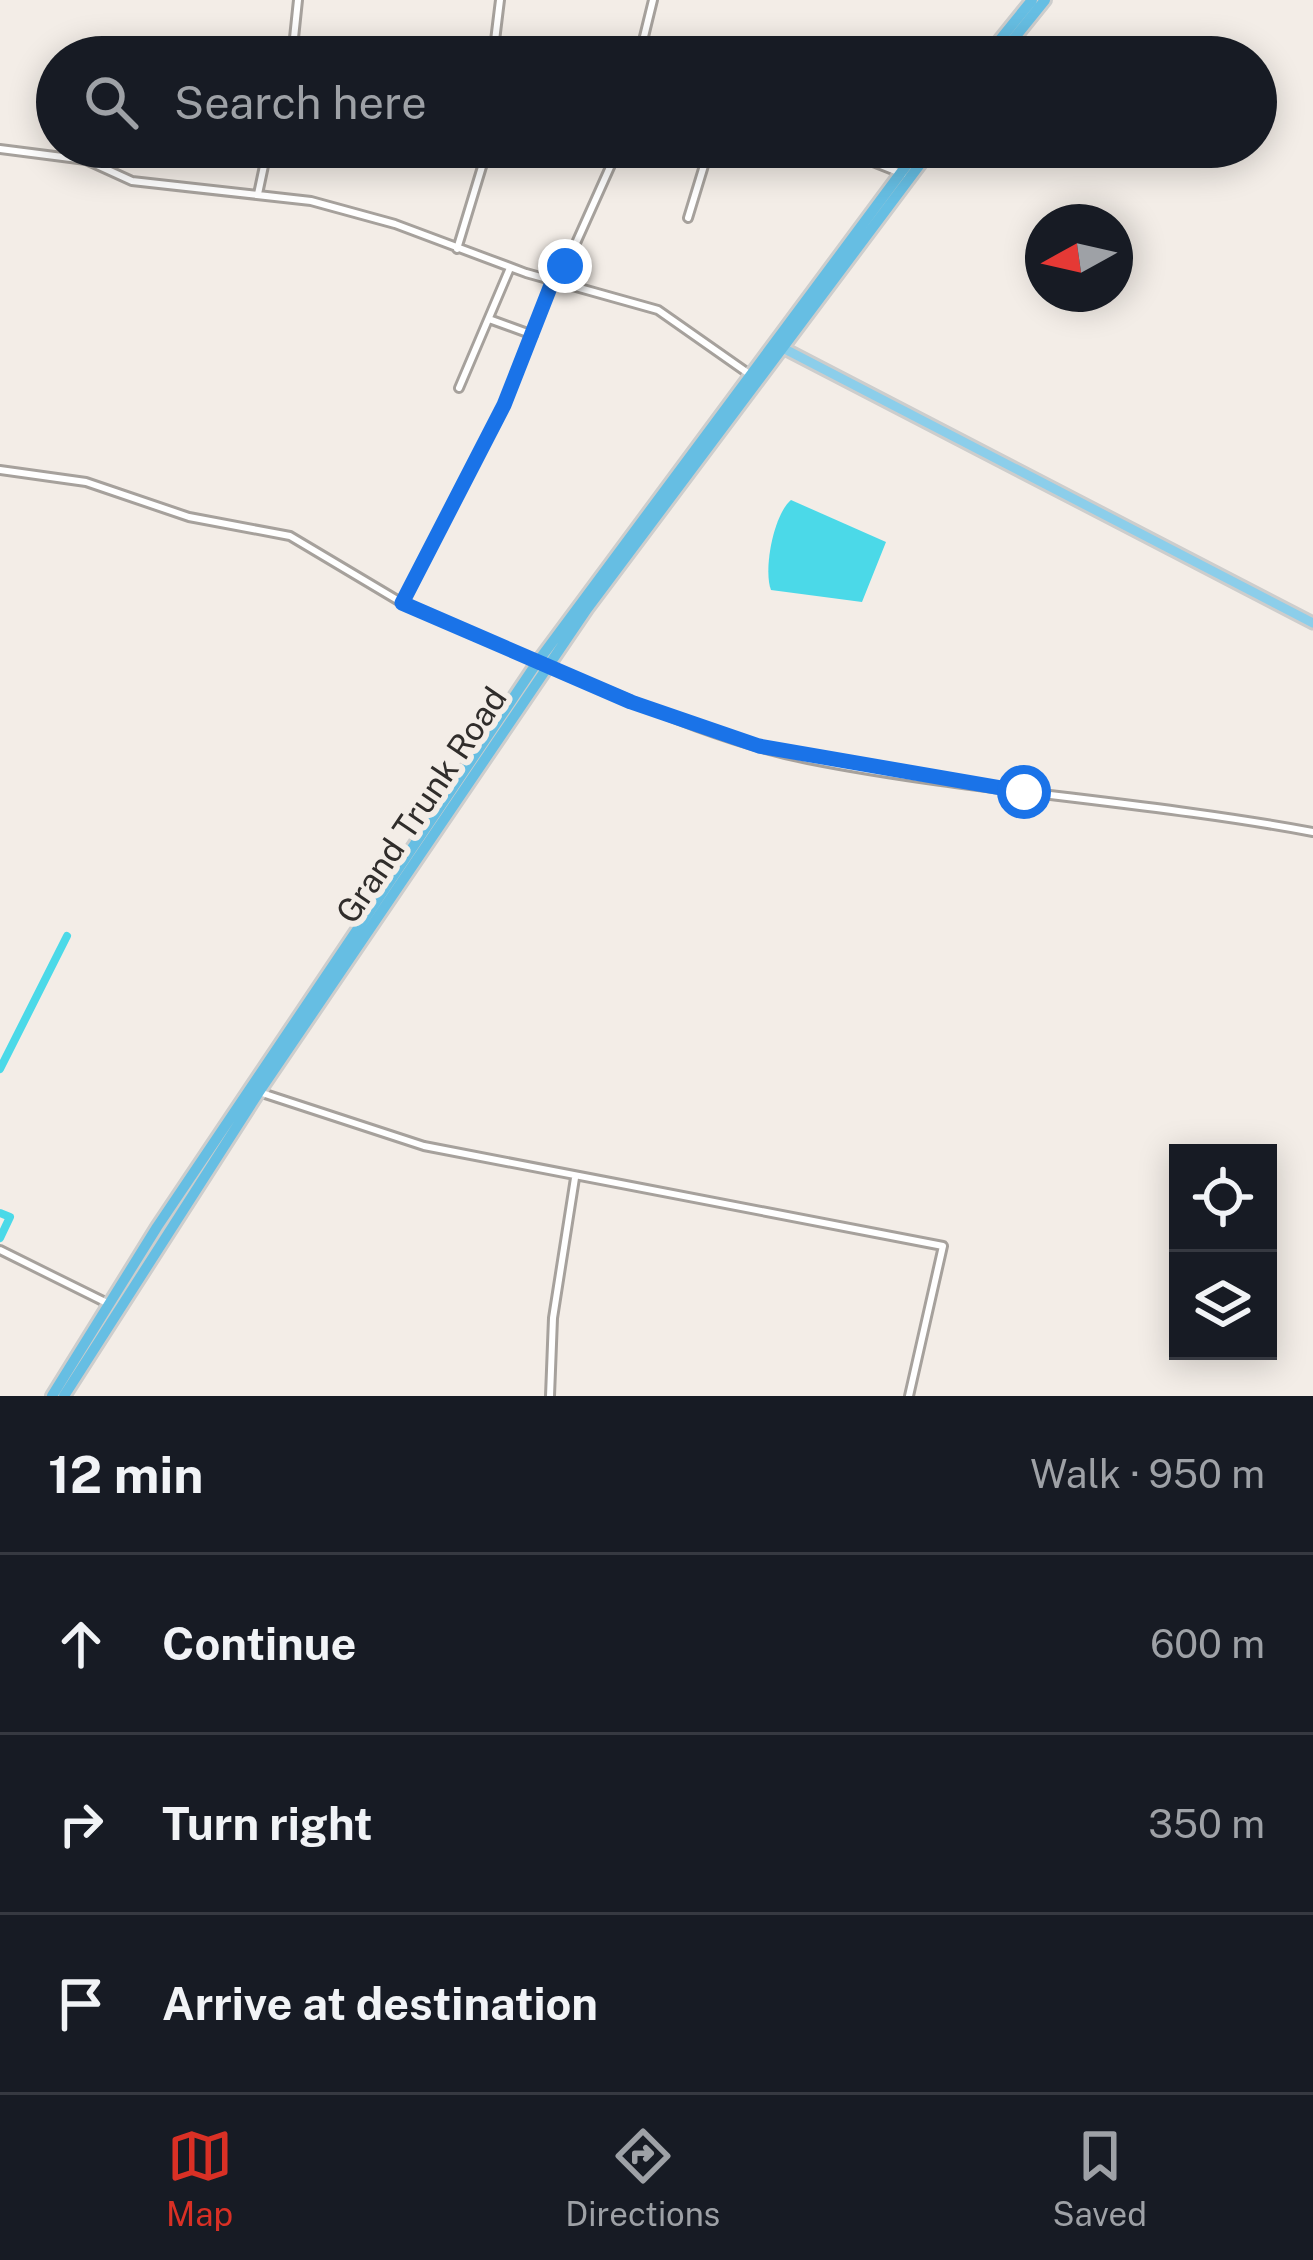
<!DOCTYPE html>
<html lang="en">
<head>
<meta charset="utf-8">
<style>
  :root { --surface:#171b24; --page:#20242c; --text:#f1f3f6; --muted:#9ea1a6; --line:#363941; --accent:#d93025 }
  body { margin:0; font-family:"Public Sans",sans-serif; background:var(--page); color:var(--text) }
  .controls { position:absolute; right:36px; bottom:36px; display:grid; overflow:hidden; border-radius:0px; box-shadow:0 6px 30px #0003 }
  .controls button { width:108px; height:108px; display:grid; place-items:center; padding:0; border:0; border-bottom:3px solid var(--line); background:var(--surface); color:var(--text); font:60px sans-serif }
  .compass { position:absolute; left:1025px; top:204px; width:108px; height:108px; border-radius:50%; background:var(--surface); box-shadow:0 6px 30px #0003; rotate:262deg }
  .stop { position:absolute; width:36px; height:36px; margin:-27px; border:9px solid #1a73e8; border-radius:50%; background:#fff }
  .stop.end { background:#1a73e8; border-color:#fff; box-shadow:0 3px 12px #0008 }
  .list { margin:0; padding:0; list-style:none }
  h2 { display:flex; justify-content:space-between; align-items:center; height:156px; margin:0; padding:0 48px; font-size:51px }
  h2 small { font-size:39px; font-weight:400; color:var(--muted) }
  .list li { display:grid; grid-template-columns:78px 1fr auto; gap:36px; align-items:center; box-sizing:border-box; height:180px; padding:0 48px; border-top:3px solid var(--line) }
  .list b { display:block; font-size:45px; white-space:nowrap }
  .list em { font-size:39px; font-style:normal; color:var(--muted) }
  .icon { flex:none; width:66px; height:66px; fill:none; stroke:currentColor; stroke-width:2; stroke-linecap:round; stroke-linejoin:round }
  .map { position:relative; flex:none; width:1313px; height:1396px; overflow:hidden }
  .search { position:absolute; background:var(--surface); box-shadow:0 6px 30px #0003; left:36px; right:36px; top:36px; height:132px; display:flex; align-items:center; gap:30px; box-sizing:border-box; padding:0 42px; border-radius:66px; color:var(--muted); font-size:45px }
  .sheet { height:696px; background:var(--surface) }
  nav { display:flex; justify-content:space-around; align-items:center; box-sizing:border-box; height:168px; border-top:3px solid var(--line); background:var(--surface); font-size:33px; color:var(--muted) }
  nav a { display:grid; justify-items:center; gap:6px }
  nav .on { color:var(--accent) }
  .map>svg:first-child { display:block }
  .water { fill:#4bd9e8 }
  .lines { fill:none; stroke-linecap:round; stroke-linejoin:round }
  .canal { stroke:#4bd9e8; stroke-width:8 }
  .minor-casing { stroke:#a6a19c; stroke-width:12 }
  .primary-casing { stroke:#cdcdcc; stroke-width:15 }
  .trunk-casing { stroke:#cdcdcc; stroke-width:16 }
  .minor { stroke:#fff; stroke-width:6 }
  .primary { stroke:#8cceea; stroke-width:9 }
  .trunk { stroke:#66bee3; stroke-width:10 }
  .route { stroke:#1a73e8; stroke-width:15 }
  .labels { text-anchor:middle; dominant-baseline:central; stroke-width:12; stroke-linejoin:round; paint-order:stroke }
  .street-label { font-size:33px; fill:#302d2b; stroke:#f3ede7 }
</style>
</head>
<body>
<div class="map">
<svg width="1313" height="1396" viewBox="0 0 1313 1396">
  <rect width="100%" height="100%" fill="#f3ede7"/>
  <path class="water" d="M791,500L886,542L862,602L771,590C763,569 774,514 791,500Z"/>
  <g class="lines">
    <path class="canal" d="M0,1069L67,936
      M0,1213L10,1217L0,1238"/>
    <g class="minor-casing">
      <path id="minor" d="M292,57L298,0
        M493,57L500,0
        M639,57L653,0
        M672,147L706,159L688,218
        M835,147L903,174
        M0,149L86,160L132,181L311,201L395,224L526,273L658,310L752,376
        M258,194L268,147
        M457,249L488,147
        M559,281L619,147
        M489,319L533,335
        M459,388L510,268
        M0,470L86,482L189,517L290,536L409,607L539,662
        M402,602L504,405L553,280
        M551,667C635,702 718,741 808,759C975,792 1146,801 1313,832
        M259,1092L424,1146L943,1246L909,1396
        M0,1250L107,1303
        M550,1396L553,1318L575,1178"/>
    </g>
    <g class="primary-casing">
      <path id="primary" d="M779,346L1313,623"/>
    </g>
    <g class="trunk-casing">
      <path id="trunk" d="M986,57L1032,0
        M999,57L1045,0
        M52,1396L157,1227L536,664L920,147
        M64,1396L259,1092L587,609L933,147"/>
    </g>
    <use href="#minor" class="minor"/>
    <use href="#primary" class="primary"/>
    <use href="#trunk" class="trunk"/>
  </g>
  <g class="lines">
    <path class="route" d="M565,266L559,281L553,280L504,405L402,603L631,702L759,746L1024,792"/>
  </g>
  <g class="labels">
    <g class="street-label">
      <text transform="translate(421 805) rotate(-56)">Grand Trunk Road</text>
    </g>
  </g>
</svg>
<div class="controls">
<button><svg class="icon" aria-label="locate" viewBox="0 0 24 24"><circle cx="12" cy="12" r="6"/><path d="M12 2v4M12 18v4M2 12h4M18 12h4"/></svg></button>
<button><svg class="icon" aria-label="layers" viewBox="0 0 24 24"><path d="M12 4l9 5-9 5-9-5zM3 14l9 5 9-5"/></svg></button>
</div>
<svg class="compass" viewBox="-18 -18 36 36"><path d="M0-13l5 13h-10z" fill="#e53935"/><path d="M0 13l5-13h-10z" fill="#9ea1a6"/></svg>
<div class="stop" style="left:1024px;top:792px"></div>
<div class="stop end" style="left:565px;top:266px"></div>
<div class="search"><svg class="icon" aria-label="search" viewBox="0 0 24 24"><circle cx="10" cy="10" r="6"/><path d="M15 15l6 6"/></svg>Search here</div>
</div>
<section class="sheet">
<h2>12 min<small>Walk · 950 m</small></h2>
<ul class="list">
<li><svg class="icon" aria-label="ahead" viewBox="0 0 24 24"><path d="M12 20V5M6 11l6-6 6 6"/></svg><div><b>Continue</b></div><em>600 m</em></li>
<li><svg class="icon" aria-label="right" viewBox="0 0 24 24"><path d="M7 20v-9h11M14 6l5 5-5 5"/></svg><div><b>Turn right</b></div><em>350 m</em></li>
<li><svg class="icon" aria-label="arrive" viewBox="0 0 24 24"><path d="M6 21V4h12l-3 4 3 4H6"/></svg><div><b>Arrive at destination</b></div></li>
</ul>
</section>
<nav>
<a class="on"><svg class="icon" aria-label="map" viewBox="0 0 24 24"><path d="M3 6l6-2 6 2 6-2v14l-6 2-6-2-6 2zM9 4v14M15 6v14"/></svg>Map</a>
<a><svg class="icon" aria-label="directions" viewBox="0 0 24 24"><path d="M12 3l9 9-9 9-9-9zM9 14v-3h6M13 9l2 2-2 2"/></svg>Directions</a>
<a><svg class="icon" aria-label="saved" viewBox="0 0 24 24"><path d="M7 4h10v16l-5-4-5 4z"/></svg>Saved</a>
</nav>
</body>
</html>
